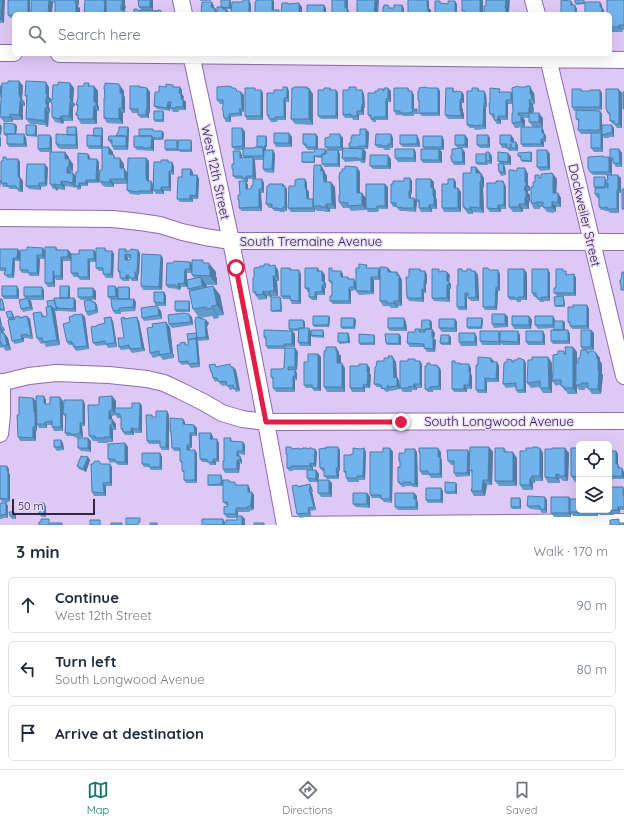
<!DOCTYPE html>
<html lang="en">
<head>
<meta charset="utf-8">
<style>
  :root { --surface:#fff; --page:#f6f6f7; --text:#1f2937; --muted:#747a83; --line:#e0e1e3; --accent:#0f766e }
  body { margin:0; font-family:Quicksand,sans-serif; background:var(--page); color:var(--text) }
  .controls { position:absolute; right:12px; bottom:12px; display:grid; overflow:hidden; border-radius:6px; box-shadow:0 4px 16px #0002 }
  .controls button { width:36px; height:36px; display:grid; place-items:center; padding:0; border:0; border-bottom:1px solid var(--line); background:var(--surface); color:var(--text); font:20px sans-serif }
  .scale { position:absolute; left:12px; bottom:10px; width:83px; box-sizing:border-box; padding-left:4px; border:2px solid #332541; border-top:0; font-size:11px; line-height:14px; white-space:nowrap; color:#332541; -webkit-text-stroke:3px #e8daf8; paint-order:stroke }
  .stop { position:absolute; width:12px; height:12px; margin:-9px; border:3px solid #e11d48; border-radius:50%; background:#fff }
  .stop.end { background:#e11d48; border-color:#fff; box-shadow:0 1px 4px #0008 }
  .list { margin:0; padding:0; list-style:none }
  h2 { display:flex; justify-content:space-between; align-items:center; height:52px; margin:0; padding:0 16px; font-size:17px }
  h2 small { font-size:13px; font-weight:400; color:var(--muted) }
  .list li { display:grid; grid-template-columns:26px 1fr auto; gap:12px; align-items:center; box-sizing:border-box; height:56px; margin:0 8px 8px; padding:0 8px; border:1px solid var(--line); border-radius:6px }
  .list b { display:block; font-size:15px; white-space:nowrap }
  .list p { margin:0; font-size:13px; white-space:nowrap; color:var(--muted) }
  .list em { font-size:13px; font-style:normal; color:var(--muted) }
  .icon { flex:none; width:22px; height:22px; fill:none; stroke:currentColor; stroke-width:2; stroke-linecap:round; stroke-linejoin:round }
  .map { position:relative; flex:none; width:624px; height:525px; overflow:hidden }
  .search { position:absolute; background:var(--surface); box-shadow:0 4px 16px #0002; left:12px; right:12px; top:12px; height:44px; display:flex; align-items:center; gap:10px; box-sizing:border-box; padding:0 14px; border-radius:6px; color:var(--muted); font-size:15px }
  .sheet { height:244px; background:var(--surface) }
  nav { display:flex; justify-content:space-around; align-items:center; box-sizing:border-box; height:56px; border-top:1px solid var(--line); background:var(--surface); font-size:11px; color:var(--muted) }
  nav a { display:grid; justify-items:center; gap:2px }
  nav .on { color:var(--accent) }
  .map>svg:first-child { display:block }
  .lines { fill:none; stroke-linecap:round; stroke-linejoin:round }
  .minor-casing { stroke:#8d6baf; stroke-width:18 }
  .minor { stroke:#fff; stroke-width:16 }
  .wall { fill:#619acb; fill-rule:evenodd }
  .shaded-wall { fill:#4f7da5 }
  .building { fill:#71b3ec; stroke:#4f7da5; fill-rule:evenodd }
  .route { stroke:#e11d48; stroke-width:5 }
  .labels { text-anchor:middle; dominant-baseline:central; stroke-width:3; stroke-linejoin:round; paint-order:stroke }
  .street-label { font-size:13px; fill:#332541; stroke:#e8daf8 }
</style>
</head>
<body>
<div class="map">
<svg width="624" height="525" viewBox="0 0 624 525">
  <rect width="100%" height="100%" fill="#dec9f6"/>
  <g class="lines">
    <g class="minor-casing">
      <path id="minor" d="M181,0L184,14
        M533,0L537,14
        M0,53H14
        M59,54L624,60
        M191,54L231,241L266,422L285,525
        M547,54L624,376
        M0,218L113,219L140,222L160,225L182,232L205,237L231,241L624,242
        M0,383L29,376L56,373L109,375L147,379L164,383L181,391L205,403L222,413L242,419L266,422L624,421
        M0,434L2,415V382
        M285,525L624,522"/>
    </g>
    <use href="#minor" class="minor"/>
  </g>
  <path class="wall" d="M0,0L4,23H0Z
    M30,0V14H14V18H10L8,15Z
    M31,0H54L55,1L54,3H53Z
    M55,0H79V5H78V7L80,8V14H55Z
    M153,0V10H151L161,11L164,14H134L138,10L141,11L139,7Z
    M200,0H211V1H200Z
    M624,0V30H622L623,32H611L610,31V14Z
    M231,1V9H226L229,12V14H201V13L214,6V8H215L217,11L221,7Z
    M585,2L602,5V8L604,10V14H585V4L577,5L575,3Z
    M19,81L23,86L22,99L25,103V106H23V120H13V122H4L0,117L1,97H0V85L2,87L8,83Z
    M70,83L74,88L73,102L75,104L74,107H73V121H64L63,124L55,122L52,117V104L51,103L58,85Z
    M89,83L90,86H94L98,91V105L99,107V111H97V124H81L78,119V117L76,115L77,113L78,107L76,105L84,86Z
    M518,86L519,87H526L530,86L534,93L535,104L533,105L534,112H533V113L543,118V127H533L529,122V118H523L525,120V127H519V128H515L512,123L513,113V104H508V120H501V124H497L494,120V118H493L490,114V103L502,92L512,94Z
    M49,87V97L51,99L50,103H49V107L50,109V113H49L48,127H46L45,125H39L38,124H30L26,119V97L25,96Z
    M141,87L147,88L150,92V113H149V118H141L138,115V113H132L130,109Z
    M174,87H180L182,90V94L184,97L183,99L186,102V110H179V112H173L170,108L171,106H170V111L157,109L154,106L159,92Z
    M287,87L289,91V102H286V120H278L277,122H271L267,115L274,93L283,90Z
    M307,87L313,94V125L295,124L291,119Z
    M233,88L238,92H241L244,95V112H242V116L231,117V122H226L224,118L223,104H220L217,100Z
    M330,88L332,90H336L338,93V119H321L318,116L324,90Z
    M408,88L410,91L414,95V109H417L419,114H414V116H403L402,115H396L394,111Z
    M438,88L440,91V116H422L419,113V102L418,100L419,91Z
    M453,88L455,92H462L464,95V103H462V108L463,109V112L464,114V119H448L445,115Z
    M478,88L480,91L486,94L487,107H486V129L475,130L474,128H470L467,125L472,91Z
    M122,89L124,91V95L125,98V113H123V124L107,123L104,118L105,98Z
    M383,89L384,90L391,91V102H388V120H376V122H373L368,115L375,93L378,91Z
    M581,89L582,91H590L600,90L602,93V110H591L600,111L602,114V125L614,128V137H609V138H604L603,136V152H594L591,148V134H581L578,130L579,122L576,119V111H574L572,107Z
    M618,89L622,93V128H617L614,124H613L610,121V116L609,115L606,109Z
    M257,90H261L263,93V120H247L245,116Z
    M358,90H362L364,94L365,108H364V115H359V120H353L352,118H345L343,115Z
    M163,111L164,113V122H155L154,120Z
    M36,125L37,127V137L27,136L26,135Z
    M17,126L16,134H24L26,138L27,147H9L7,144V136H5L4,134Z
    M76,127L77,129L78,149H60L59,148H58L56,144Z
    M128,127L129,129L128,150H114L112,146V144H111L108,140L116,136Z
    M103,130V147H109L113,152V155L116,158L124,164V168L127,173L146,158L149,161V181L153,184L169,162H172L174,166V175L171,174V191H164V194H156L153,190V194H140V195L130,194L127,190V184H114V187H105L104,186H103L99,181L102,170V149H89L87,146L93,136Z
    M154,131L164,133L163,140H154V151L137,150L134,147L139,136Z
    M245,131V148H254L257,147L266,136L267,138V147H266V150L275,154L274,173L265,172L263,169V160H255V161L256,179H248V182H246L248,185V189H251L262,179L264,183V193H261L262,211H242L239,208V202L238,200L244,181L243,179H236L233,176V171L232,169L234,164L242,155V158H244L243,156V150H235L232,147Z
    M544,131V133L546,136V142H544V147H523L521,144Z
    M369,132L368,149H364L366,152L365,163H361L360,161L345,162L342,158L343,151H338L340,154V167H325L322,164V158L315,157V163H303L302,162L314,152V150H308L303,144L318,137V149L328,150L325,147L343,138V148H350L349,147L352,137Z
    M465,135L468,139V148H458L455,145Z
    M488,135L490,138V148H480L477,145Z
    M292,137V147H276L274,143Z
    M52,138V152H40L38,149Z
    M393,138V148H390V150H384L383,148H378L375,145Z
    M419,139L420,147H403L400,144Z
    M514,139V142H516L518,146V151H514L513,150V151H509L507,148H502L500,144Z
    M177,140L178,142H192V152H180L178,150V151H166L165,149Z
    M444,140V150H440L442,152V163H423L421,160L424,149L423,147Z
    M619,149L622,153V167H616L613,163V161L610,158Z
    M547,150L550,154V170L540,171L537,167Z
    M65,152L73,164V172H71V173H73L76,176L88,154L90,157V159L99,162V183H88V186H81V189L78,190L76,187H75V188L73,187L65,186V190L58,189L57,191L55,189H53L50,184Z
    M416,152V162H398L395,158Z
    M465,152V165H454L451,159Z
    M489,152L492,156V164H489L488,163V165H478L476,163Z
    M531,152L532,154V162H522L521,160V158H520L518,156Z
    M511,156V165H504L505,167L506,175L501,176L499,172L500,164L498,161Z
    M603,157H609L612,160V175L621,178V193H619V213H610L608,211H605L604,210H601L599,207V198H597L595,194V188L594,187L606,179V184L608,185L606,183L608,180L607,175H593L590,172Z
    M7,159L20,162V177L23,181V192H19L17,189H10L8,187H3L1,183L0,189V180H1L3,161Z
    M391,159V169H373L370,166Z
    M357,167L360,172V193H362L366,198L388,187V209H379V211L377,212H368L366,209V210L351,211L349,208H343L339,202L342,172L345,169Z
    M476,167L480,172V173H481L484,178V188L483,187V189L484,213L473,212V214H468L463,207L471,173Z
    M48,168L47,186L41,187V190L29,189L26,186Z
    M324,170L325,173L327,176V182L335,187L336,209H330V212H325L324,211H317L315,209V212H291L288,208L295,186L307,182V189L309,192V199H313V200Z
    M515,171L528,174V185L530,187V191H528V193L530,195V202H529V209H523V212H513L509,207Z
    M193,172V175H197L199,179L198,199H193V202H180L177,199L182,177Z
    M552,173L557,179L556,193H558L561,198V207H556V212H554V213L547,212L543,207H540V209H534L531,203L533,187L535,182L541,178Z
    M410,178L412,181V194H411V198H414L417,201L416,212L404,211H400L396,207H393L391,203L393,184L404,181Z
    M454,179L456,182V188H458L461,192V212H444L442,208L448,184Z
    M434,182V188L436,191V198L437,200V209H432V212H421L419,208V204L416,200Z
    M283,184L287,189V211H285V212H280L279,211H274L272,208H269L266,204Z
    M505,184L506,187V209H501V212H490L487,208Z
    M56,247L58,250H68L71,253V261H63V280H56L55,278V287H48L45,283V259H40L39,276H30L28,273H22L20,270L27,250L43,248L45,251Z
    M105,248L107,251H112L114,254L113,278H106L103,274V271H99L96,268V262H90V280H80L78,277H74L71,273L79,254L94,250L96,253Z
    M0,249H18L20,252V261H15L14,278H8L4,274L5,271H0Z
    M126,249L127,251L140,253L139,275H138V281H132L129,278V281H123L120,278V275L118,271ZM128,258H130V260H128Z
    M163,258L162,290H143L141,286Z
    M190,262L192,264L205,263L216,272V277L217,278V285H206L207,287L213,286L220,295L224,315L218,316L219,318L214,319L212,316L201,318L206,320L209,323L207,327L209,340L198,341L200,367L191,368L188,364L182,365L179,362L180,345L185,342L186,345H188L196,333L199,318L193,309L190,291L188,289L187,281V287H181L180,290H178L177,289L168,288L166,285L173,263ZM187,273H192V275L194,278L187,280Z
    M269,264L270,266L278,270L279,281H277L278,296H272V297L281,298L282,312H273L271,311V297L267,296V299L259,300L253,292L254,278L260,267Z
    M290,268L292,270L301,274V304H292L290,300V299H283L281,296Z
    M318,268L320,271H322L325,275V282L326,284V288H325V295H317V300H312L309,297V292H308L305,288Z
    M369,268H379L380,270L388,268L392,272H397L402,280V306H398V308H391L389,306H383L380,301V280H374V294L359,295L356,291Z
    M420,269L422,271H425L427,275V284H426V293H424V302L409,301L407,298L409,277Z
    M471,269L472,271H475L478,275L479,301H471L468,298V296H467V310H459L457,307L458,285L463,271H467Z
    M490,270L500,274V291H498L497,310H485L483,307Z
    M334,271H341L343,274V277H348L350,279H354L356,283V290H353V291H351V304H333L330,301L332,296V285L329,281Z
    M441,271H445L446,272H447L450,275L449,282L451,284V289H450V302L434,301L432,298Z
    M564,271L568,275L574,274L576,278V296H557L554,293Z
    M527,273V300H521V302H517L516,300H510L508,297Z
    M550,273V301H544V302H540L539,300H538L536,297H534L532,293Z
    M17,286L19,290V299H4L2,296Z
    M69,286L70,288V298L76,301V312L60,311H55L60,345L46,347L44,343L41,344L37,338L41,312L45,317L47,316L48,307L54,300L60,298Z
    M115,286L118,289V299L130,289V299H134L136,302L135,311L121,312V314H115L112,308L111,300L108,297Z
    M44,290V300H30L31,301L33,310L23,312L21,309L25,298L24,296Z
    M96,291V300H92L93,302L97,305L98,313L88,316L86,312V300H81L78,297Z
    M164,292L166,296V306H156L154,302Z
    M563,296L564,298L565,307H556L555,306Z
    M0,299L3,301L5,311H0Z
    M189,301L190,302V312H176L175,310Z
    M587,305L589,309V329H572L570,326V324L568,322L573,307Z
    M161,311L162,319L144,321L142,318Z
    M13,314L15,319L19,316L20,317L27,316L30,319L33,339H30L28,338H24V342L15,344L12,341L9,320L8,318Z
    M82,314L85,317L89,349L76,351L72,345H69L67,342L70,322L73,316Z
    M505,314L508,317V327L494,328L492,324Z
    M0,316L2,326L4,328L5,331H3L4,333L8,338L11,350L6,351L3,347L0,348Z
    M329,316L330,318L329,327H314L313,325Z
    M529,316L532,320L531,329H514L512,325Z
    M553,316L555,320V321L565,322V330H568L570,334V344H553L551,341L554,330V328L538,329L535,325Z
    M124,317L125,319L139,321L145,351L132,353L129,349L121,350L119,347L124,338Z
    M192,317L193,325L172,328L169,324Z
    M354,318L356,320L355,329H342L341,327Z
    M404,318L406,322L407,331H390L388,328Z
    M455,319L457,322V332H442L439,328Z
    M303,320L305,322V328H309L311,332H324V338L312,337L311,336V346H300L298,342V331H293L295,334V347H286V348H295L298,352L297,370H295L297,373V380H295V392H276L273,388V380L271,377L284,368L285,349H268L266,346V341L264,337L290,331L289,329Z
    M430,320L432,322V329L435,333L434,339L436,340L435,352H427L424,348V347H410L407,343L415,332L420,329L422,332H425H423L421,330Z
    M483,320L482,329H468L467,327Z
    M113,321L117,347L108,348L106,345L96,346L93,343L97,326Z
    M153,327H170L173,354L174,355V358L163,360L160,356L153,358L150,353Z
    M591,330L594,333V350H583L581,347Z
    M499,331L500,333L520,335V345H503L501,343V345H482L480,341Z
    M348,333L349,334L350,343L340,344L338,342Z
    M374,335L375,336V345H360L359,343Z
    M545,335V345H528L526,342Z
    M401,336V345H387L386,343Z
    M451,337V345H442L440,343Z
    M477,337V346H461L459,342Z
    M573,347L577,352V363H578L580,358L587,350L588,352L596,353L600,358V361L602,364V374L603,375L601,394H592L588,388H585V390H579L577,387V394H568L566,391H565L561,385H558L556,386L552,381L553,367L558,354L564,351L566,354Z
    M339,352V354L341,356V363L345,368V392H327L324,387Z
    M318,354L321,357V391H314L312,388H306L304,385L308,362Z
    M392,356L396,362L397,377L399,381L400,389L391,391L390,390V391L387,392L385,391L383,389H381L380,387H377L374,384L376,367Z
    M548,357L552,363V393H543L540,388V387L531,388L527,383Z
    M415,359L416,361L422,364V388H417V390H412V392H403L400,388L408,361Z
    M512,360L514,362L524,360L526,363V393H518L516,390V387L506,388L503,384L505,363Z
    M494,361V362H497L499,366V382H487V393H478L476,390L478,365Z
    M456,363H460L461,364L471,368V374L472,376V389H467V392H454L452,389Z
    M431,365L440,368L441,371V390H433V392H428L425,389L427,366Z
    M217,367H233L236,370L240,391L236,392L234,389L230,390L227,385L223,386L220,384L218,381L215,382L213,378L212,374L211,372Z
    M370,368V374L371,375L370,388H365V392H352L350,388Z
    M44,396L46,400V404H50L63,401V431H54L52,427V425H47V428H39L37,425V431H36V441H20L18,437L19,415L33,398L36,401V415Z
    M112,396L116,401V408H132L140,403L142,406V433H135L134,431V435H125L121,429V418H117L116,415L112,416V419L116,424V430H113V442H108V443H98L97,441H93L89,436L99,405Z
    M85,404V426H82L83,437L78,438H88L91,441V452L81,451L78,448V438H76L73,436H67L65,433V417L63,414Z
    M167,411L169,415V450H162L160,447V444H149L147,441L152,415L153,417H156Z
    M183,419L185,422V424L194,425L197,428V436H192V448H190V450L197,453V483H186L184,480V473L182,471V464L180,461V451H174L172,448L171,434L170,431Z
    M211,433L213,437V439L219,443V462H216V465H210L208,462H202L200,459Z
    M231,438L232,441L243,442L245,445V455L239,454V456L242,460V464L240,463L239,473H225L223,469L224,461Z
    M63,443L64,450L57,451L54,447Z
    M125,443L128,447V465H118L115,462L110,463L108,459Z
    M489,447L493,452L492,485H487L485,496H474L471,491L472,488V473L470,470V476L456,477L454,473V465H451L448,461L470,453Z
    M364,448L366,452L365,480H359V482H348L346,478V474L344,472L351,455L360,449Z
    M390,448L393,452L392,503L384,502L381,498H372L370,495L383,452Z
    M504,448L507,452L517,458V486H499L495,481Z
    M540,448L543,453V481H535V483H533V490H523L520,485L526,451Z
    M579,448V482H575L571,476Z
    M293,449H315L317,452L316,467H313V470H293V471H289L287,468V456L286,454Z
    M326,449L340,450V471H339V479H327L324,476V471H322L320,468Z
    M552,449L569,453L568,481H563L561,479H559L560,483H548L545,477Z
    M609,451H616L618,454V465L620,468L624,479H612L609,476Z
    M417,452L418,487H413L412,486H405V487H402L398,482L400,467V463L399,461Z
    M419,452H441V458L442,460V478H431L429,475H422L420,471V454Z
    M160,453L162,457V470H151L149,467H144L142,464Z
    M85,457H88L90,460L86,472L79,469L77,466Z
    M101,464L112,467V486H106V496H94L92,492Z
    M0,466L9,469V473L10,475V501L7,503L2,502L0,499Z
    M316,470L319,474L318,480H329L332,483V497H321L318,493V482H309L307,478Z
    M221,475L222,477L223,486H210L208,485Z
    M229,480L230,482L237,485H248L250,489V492L254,495V508L253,510L249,511L250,512H238V516H242L245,519V525H226L237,520V518H227L224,514L228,506V505H226L223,502Z
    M456,483L457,484V494H446L445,492Z
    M310,484L312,488L313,492H312L316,510L310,511L311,516L300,518L297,514V485L298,486Z
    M623,487L624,489V510H620V513H614V515H600L598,512V516H573L571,513V517H554L551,513L569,497L579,510L610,502Z
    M441,488L443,491V503H428L426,500Z
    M367,493L370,497V508L356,507L353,504Z
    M414,493L417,496V500L418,503V510H398L395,507Z
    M521,500V509H512L511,507Z
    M547,500V513H542L540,510L530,509L527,506Z
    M0,503H6L8,506V518H3V519H0Z
    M44,503L46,507V517H42L39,514Z
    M14,512L16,516V519H12L10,516Z"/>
  <path class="shaded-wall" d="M2,0H5L4,23L1,19Z
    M28,0H30V14H28Z
    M49,0H50L53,3L52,14H48Z
    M75,0L78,5V7L80,8V14H77L76,12Z
    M76,0H79V5Z
    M104,0H106V14H104Z
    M122,0H125V4L126,8L125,9V11L127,14H124L121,10Z
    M150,0H153V10L150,7Z
    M230,0L231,1V9L229,8Z
    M249,0L251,4V14H249Z
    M272,0H273L274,1V14L272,10Z
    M345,0H348V9L349,11L350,14H348L345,8Z
    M375,0H379L378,14H374Z
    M427,0H428L429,1V8L431,10V14H428L427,7Z
    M480,0H483V14H480Z
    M506,0H510L509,12L510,13H506L505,8Z
    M455,1L457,4V14H455Z
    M571,1L573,4V9L571,5Z
    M212,2L214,6V8H215L217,12L216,14L211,7Z
    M600,2L602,5V8L604,10V14H603L602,13L600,7Z
    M299,3L302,7V14H299Z
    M324,5L326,8V14H324Z
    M402,5L404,8V14H402Z
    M575,5L577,9V14H575Z
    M226,9L229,12V14H226Z
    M619,25L622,30L623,32L619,27Z
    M19,81L23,86L22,99L25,103V106L20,98L19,95Z
    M46,82L49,87V97L51,99L50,103L47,98L46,94Z
    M70,83L74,88L73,102L75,104L74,107L70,99Z
    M119,84L124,91V95L125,98V113L122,108Z
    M0,85L3,89V97L0,93Z
    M94,86L98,91V105L99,107V111L94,102Z
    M180,87L182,90V94L184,97L183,99L186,102V110L183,107L179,93Z
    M287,87L289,91V102L287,98Z
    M307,87L309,91V88L313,94V125L309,119Z
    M147,88L150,92V113L147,110Z
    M388,88L391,91V102L388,99Z
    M438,88L440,91V116L438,113Z
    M530,88L534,93L535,104L532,99L530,94Z
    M618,89L622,93V128L619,124Z
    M261,90L263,93V120L261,116Z
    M336,90L338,93V119L336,116Z
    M362,90L364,94L365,108L363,104Z
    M600,90L602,93V110L600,107Z
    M412,91L414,95V111L412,109Z
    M484,91L486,94L487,107L485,103Z
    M241,92L244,95V112L242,109Z
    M462,92L464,95V103L461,100Z
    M511,92L513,95V104L511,100Z
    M46,98L49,103V107L50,109V113L47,108L46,104Z
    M284,98L286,102V120L284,117Z
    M386,99L388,102V120L386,117Z
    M460,100L462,103V108L463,109V112L464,114V119L461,116L460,106Z
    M506,100L508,104V120L506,116Z
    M529,100L533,105L534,112L530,107Z
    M20,101L23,106V120L19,115Z
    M70,102L73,107V121L69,116Z
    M168,102L170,106V111L167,108Z
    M484,103L486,107V129L483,125Z
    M362,104L364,108V115L361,111Z
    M94,106L97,111V124L93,119Z
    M529,107L533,112V118L529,113Z
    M45,108L49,113L48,127L45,122Z
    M119,108L123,113V124L119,119Z
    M239,109L242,112V116L240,113Z
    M146,110L149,113V118L146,115Z
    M163,111L164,113V122L163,120Z
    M357,111L359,115V120L357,116Z
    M600,111L602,114V133L600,130Z
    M518,113L521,117V115L525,120V127L521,122L518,115Z
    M539,113L543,118V127L539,122Z
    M10,114L13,120V122L10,117Z
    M229,114L231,117V122L229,118Z
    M61,116L64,121L63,124L59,119Z
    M498,116L501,120V124L498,120Z
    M0,124L2,127L1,136L0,134Z
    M15,124L17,126L16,136L15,134Z
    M36,125L37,127V137L35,135Z
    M612,125L614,128V137L612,133Z
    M76,127L77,129L78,149L76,145Z
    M128,127L129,129L128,150L126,146V136Z
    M542,127L544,131V133L546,136V142L544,139L542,133Z
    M102,128L103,130V149L101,146V136Z
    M242,128L245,131V150L243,146Z
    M366,129L369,132L368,149L366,146Z
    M162,131L164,133L163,140L162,138Z
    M289,133L292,137V147L289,143Z
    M601,133L603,136V152L601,148Z
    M24,134L26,138L27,147L24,144Z
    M316,134L318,137V150L316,147Z
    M340,134L343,138V151L341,147Z
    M391,134L393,138V148L391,144Z
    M50,135L52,138V152L50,148Z
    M417,135L419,139L420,147L417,144Z
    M465,135L468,139V148L465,145Z
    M488,135L490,138V148L488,145Z
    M511,135L514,139L513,146L511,142Z
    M0,136L1,138V147L0,146Z
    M152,136L154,140V151L151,148Z
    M266,136L267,138V147L266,145Z
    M442,136L444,140V150L442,147Z
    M541,139L544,142V147L541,144Z
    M177,140L178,142V151L177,149Z
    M191,140L192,142V152L191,150Z
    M516,142L518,146V151L516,148Z
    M265,145L266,147L265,160L263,156V147Z
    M109,147L113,152V159L109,154Z
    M462,148L465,152V165L463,162Z
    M363,149L366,152L365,163L362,159Z
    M414,149L416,152V162L414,158Z
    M439,149L442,152V163L439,160Z
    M619,149L622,153V167L620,163Z
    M273,150L275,154L274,173L272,169Z
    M338,150L340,154V167L338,164Z
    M547,150L550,154V170L548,167Z
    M240,151L242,155V161L240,158Z
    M65,152L69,157V164L65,159Z
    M489,152L492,156V164L490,161Z
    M531,152L532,154V162L531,161Z
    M508,153L511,156V165L508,162Z
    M88,154L90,157V162L88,159Z
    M388,155L391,159V169L388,166Z
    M314,156L315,157V163L314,162Z
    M253,157L255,161L256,179L253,176Z
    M609,157L612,160V175L609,172Z
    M120,158L124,164V173L120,168Z
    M146,158L149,161V181H147L146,177Z
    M18,159L20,162V181L18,177Z
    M69,159L73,164V172L69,167Z
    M97,159L99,162V183L96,180Z
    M172,162L174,166V175L172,171Z
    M503,163L505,167L506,175L504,172Z
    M45,164L48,168L47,186L45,183Z
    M321,165L324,170L325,173L327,176V187L324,182L321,171Z
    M67,167L71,172V178L67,173Z
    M357,167L360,172V199L357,193Z
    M476,167L480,172V178L476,173Z
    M124,168L128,174V184L125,179Z
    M525,168L528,174V185L530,187V191L526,186L525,182Z
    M191,169L193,172V179L190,175Z
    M169,171L171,174V191L169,187Z
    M73,173L77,178V187L73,182Z
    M481,173L484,178V188L481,182Z
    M552,173L557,179L556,198L553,193Z
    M197,175L199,179L198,199L196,196Z
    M618,175L621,178V193L618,190Z
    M246,176L248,179V182L246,178Z
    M20,177L23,181V192L20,189Z
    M410,178L412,181V194L410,191Z
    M110,179L114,184V187L110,182Z
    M262,179L264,183V193L262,189Z
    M305,179L307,182V189L309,192V203L307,199L305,188Z
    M431,179L434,182V188L436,191V198L437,200V209L434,205L431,188Z
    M454,179L456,182V191L454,188Z
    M86,180L88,183V186L86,183Z
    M61,181L65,186V190L61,185Z
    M151,181L153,184V194L151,191Z
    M246,181L248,185V192L246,189Z
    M503,181L506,187V209L504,205Z
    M72,182L75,187V188L71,183Z
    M331,182L335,187L336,209L332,204Z
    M480,182L483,187L484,213L480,208Z
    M39,183L41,187V190L39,186Z
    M79,183L81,186V189L79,186Z
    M54,184L58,189L57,191L54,186Z
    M283,184L287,189V211L285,207Z
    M385,184L388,187V209L385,206Z
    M525,186L528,191V193L530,195V202L526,197L524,190Z
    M161,187L164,191V194L161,190Z
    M458,188L461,192V212L458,208Z
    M259,189L261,193L262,211L259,207Z
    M617,190L619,193V213L617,209Z
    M409,191L411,194V201L409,198Z
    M362,193L366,198V210L362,205Z
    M558,193L561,198V207L558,202Z
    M190,195L193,199V202L190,199Z
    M525,197L529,202V209L525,204Z
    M414,198L417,201L416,212L414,208Z
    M313,199L315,203L313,206L315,209V212L313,208Z
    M536,202L540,207V209L536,203Z
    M552,202L556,207V212L552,207Z
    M326,204L330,209V212L326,207Z
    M519,204L523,209V212L519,207Z
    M429,205L432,209V212L429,208Z
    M498,205L501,209V212L498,209Z
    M470,207L473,212V214L470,209Z
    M43,248L45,251V259L42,255Z
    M18,249L20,252V261L17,258Z
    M68,250L71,253V261L68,257Z
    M94,250L97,254L96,262L94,259Z
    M138,250L140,253L139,275L137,272Z
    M112,251L114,254L113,278L111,274Z
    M125,254L128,258V264L125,260Z
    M37,255L40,259L39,276L37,273Z
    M161,255L163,258L162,290L159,287Z
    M61,257L63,261V280L61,276Z
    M13,258L15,261L14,278L12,275Z
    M88,259L90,262V280L88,277Z
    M190,262L193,265L192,273L190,269Z
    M209,263L216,272V277L217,278V285L210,276Z
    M275,265L278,270L279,281L276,276Z
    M379,268L381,272L380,280L378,277Z
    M388,268L392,273L388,272Z
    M185,269L187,273V287L184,284Z
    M524,269L527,273V300L524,297Z
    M548,269L550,273V301L548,297Z
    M299,270L301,274V304L299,301Z
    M498,270L500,274V291L498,288Z
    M53,271L55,275L54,276L55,278V287L53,283Z
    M322,271L325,275V282L326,284V288L324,285L322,281Z
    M341,271L343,274V281L341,277Z
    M425,271L427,275V284L425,281Z
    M445,271L447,273V272L450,275L449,282L451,284V289L447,281Z
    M475,271L478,275L479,301L476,297Z
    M135,272L138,275V281L135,278Z
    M397,272L402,280V306L399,301Z
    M574,274L576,278V296L574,293Z
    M126,275L129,278V281L126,278Z
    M273,276L277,281L278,296L274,291Z
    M201,277L207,286L209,295L202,286Z
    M371,277L374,280V294L371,291Z
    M354,279L356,283V290L354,287Z
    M424,281L426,284V293L424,290Z
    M178,283L181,287L180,290L178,287Z
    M322,285L325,288V295L322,292Z
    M447,285L450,289V302L447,298Z
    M17,286L19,290V299L17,296Z
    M69,286L70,288V300L68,298Z
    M115,286L118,289V300L116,296Z
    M213,286L220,295L224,315L217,305Z
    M42,287L44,290V300L42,296Z
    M129,287L130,289V301L129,299Z
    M496,287L498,291L497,310L495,307Z
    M93,288L96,291V300L93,297Z
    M349,288L351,291V304L349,301Z
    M422,289L424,293V302L422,298Z
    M263,291L267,296V299L263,294Z
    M269,291L272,296L271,297L268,292Z
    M164,292L166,296V306L164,303Z
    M315,292L317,295V300L315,297Z
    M465,293L467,296V310L465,307Z
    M563,296L564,298L565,307L564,305Z
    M280,297L281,298L282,312L281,310Z
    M28,298L31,301L33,310L30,307Z
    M74,298L76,301V312L74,309Z
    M2,299L3,301L5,311L4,309Z
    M134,299L136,302L135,311L133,307Z
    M189,301L190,302V312L189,310Z
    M394,301L398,306V308L394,303Z
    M95,302L97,305L98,313L96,310Z
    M587,305L589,309V329L587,326Z
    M51,306L55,311L60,345L57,340Z
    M212,306L218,316L219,318L212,308Z
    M158,307L161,311L162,319L159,315Z
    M11,311L13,314L15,320L13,317Z
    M82,314L85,317L89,349L87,346Z
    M189,314L192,317L193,325L191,322Z
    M505,314L508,317V327L505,324Z
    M0,316L2,326L4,328L5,331L0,324Z
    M27,316L30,319L33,339L31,335Z
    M329,316L330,318L329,327L328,325Z
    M529,316L532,320L531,329L529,325Z
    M553,316L555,320V328L553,325Z
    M111,317L113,321L117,347L115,343Z
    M137,317L139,321L145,351L142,348Z
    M354,318L356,320L355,329L354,327Z
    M404,318L406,322L407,331L404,328Z
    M482,318L483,320L482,329L481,327Z
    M455,319L457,322V332L455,328Z
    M206,320L209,323L207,327L209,340L206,337L205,323Z
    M303,320L305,322V331L304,329Z
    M430,320L432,322V332L430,330Z
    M563,321L565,322V332L563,330Z
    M166,322L170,327L173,354L174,355V358L170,350Z
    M0,326L3,331L5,339L2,333Z
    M309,328L311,332V346L308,343Z
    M432,329L435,333L434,339L436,340L435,352L433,349Z
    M323,330L324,332V338L323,336Z
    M568,330L570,334V344L568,341Z
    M591,330L594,333V350L591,347Z
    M292,331L295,334V347L292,344Z
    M499,331L501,334L500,341L501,343V345L499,342Z
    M518,331L520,335V345L518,342Z
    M543,331L545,335V345L543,342Z
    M4,333L8,338L11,350L7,345Z
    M348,333L349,334L350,343L348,342Z
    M475,333L477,337V346L475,342Z
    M399,334L401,336V345L399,344Z
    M21,335L24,338V342L22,339Z
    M374,335L375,336V345L374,343Z
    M449,335L451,337V345L449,343Z
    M196,338L198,342L200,367L198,363Z
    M336,347L339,352V354L341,356V368L337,363Z
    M573,347L577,352V385H576L577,387V394L573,388Z
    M295,348L298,352L297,370L295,367Z
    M596,353L600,358V361L602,364V374L603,375L601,394L598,389V370Z
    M318,354L321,357V391L318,388Z
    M392,356L396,362L397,381L394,378Z
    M548,357L552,363V393L549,388Z
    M491,358L494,361V366L491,362Z
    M524,360L526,363V393L524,390Z
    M420,361L422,364V388L420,384Z
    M497,362L499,366V382L496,379Z
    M342,363L345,368V392L342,387Z
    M367,364L370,368V374L371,375L370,388L367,385Z
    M469,364L471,368V374L472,376V389L469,385Z
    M437,365L440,368L441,373V390L439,386Z
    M233,367L236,370L240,391L237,388Z
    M295,369L297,373V380L295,377Z
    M293,376L295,380V392L293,388Z
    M397,377L399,381L400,389L397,386Z
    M485,378L487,382V393L485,390Z
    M414,384L417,388V390L414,387Z
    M363,385L365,388V392L363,388Z
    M464,385L467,389V392L464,389Z
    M44,396L46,400V404L44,403Z
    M112,396L116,401V414H115L112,410Z
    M60,397L63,401V431L61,427Z
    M33,398L36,401V414L37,416V431L35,427L34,412Z
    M83,400L85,404V426L83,423Z
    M140,403L142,406V433L139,429Z
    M109,411L112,416V419L116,424V430L109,419Z
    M167,411L169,415V450L166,447Z
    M183,419L185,422V428L183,424Z
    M45,422L47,425V428L45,424Z
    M80,423L82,426L83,437L80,433Z
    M110,425L113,430V442L110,437Z
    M194,425L197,428V436L195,433Z
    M33,427L36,431V441L33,438Z
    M131,428L134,431V435L131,432Z
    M190,433L192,436V448L190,445Z
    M211,433L213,437V443L210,439Z
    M88,438L91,441V452L88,448Z
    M217,439L219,443V462L217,459Z
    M61,440L63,443L64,450L61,447Z
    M243,442L245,445V455L243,451Z
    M125,443L128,447V465L125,462Z
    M187,445L190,448V453L187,450Z
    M338,447L340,450V471L338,468Z
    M489,447L493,452L492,485L488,480Z
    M537,447L540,450V448L543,453V481L540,476Z
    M364,448L366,452L365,480L363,476Z
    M390,448L393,452L392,503L390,499Z
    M438,448L441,452V458L442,460V478L440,474Z
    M565,448L569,453L568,481L565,476Z
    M315,449L317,452L316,467L314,464Z
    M415,449L417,452L418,487L415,484Z
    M195,450L197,453V483L195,480Z
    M468,450L470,453V476L467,473Z
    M237,451L239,454L240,460L237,456Z
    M616,451L618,454V465L620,468V472L616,464Z
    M513,452L517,458V486L513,481Z
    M160,453L162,457V470L160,467Z
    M240,456L242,460V464L240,460Z
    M88,457L90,460L86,472L83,469Z
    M213,459L216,462V465L213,462Z
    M237,460L240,463L239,473L237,469Z
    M310,463L313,467V470L310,466Z
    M110,464L112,467V486L110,482Z
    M7,466L9,469V473L10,475V501L8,498Z
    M336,468L339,471V479L337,476Z
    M622,468L624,472V479L622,476Z
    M316,470L319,474L318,482L316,479Z
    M556,474L559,479L560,483L556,478Z
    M221,475L222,477L223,486L221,484Z
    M532,476L535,481V483L532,478Z
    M530,478L533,483V490L530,485Z
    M329,480L332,483V497L329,493Z
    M483,480L487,485L485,496L482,491Z
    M103,483L106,486V496L104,493Z
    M456,483L457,484V494L455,492Z
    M310,484L312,488L313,492L310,488Z
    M248,485L250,489V495L248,492Z
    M441,488L443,491V503L441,500Z
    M309,489L312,492L316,510L314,507Z
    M252,492L254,495V508L253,510L250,506Z
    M367,493L370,497V508L367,504Z
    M414,493L417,496V500L418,503V510L416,507L414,499Z
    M545,497L547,500V513L545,509Z
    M569,497L571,500L570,512L571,513V517L569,513Z
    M520,498L521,500V509L520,507Z
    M6,503L8,506V518L6,514Z
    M44,503L46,507V517L44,513Z
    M618,507L620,510V513L618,510Z
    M236,508L238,512V518L236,514Z
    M308,508L310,511L311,516L309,513Z
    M595,510H598V516L595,512Z
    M14,512L16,516V519L14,516Z
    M242,516L245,519V525H242Z
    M223,519L225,522V525H223Z"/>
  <path class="building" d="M0,0H2L1,19H0Z
    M8,0H28V14H14V15H8Z
    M31,0H49L48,14H31Z
    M55,0H75V3H76V12H75V14H55Z
    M85,0H104V2H105L104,14H84Z
    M106,0H122V3L121,4V10H124V14H106Z
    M138,0H150V7H139Z
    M221,0H230L229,8L221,7Z
    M243,0H249V14H231L232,2H243Z
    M256,0H272V10H279V14H255V2H256Z
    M332,0H345V8H347V11H348V14H332Z
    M357,0H375L374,14H357Z
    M408,0H427V7H428V14H408Z
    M462,0H480V14H464L465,11H462Z
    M486,0H506L505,8H506V13H510V14H484V6H486Z
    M561,0L571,1V5H575V14H561Z
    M575,0H584V3H575Z
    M607,0H624V25H619V27H610V14H607Z
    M435,1H440V3L448,4V1H455V14H435Z
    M202,2H212L211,7H212V8H215V12H217V7H223V9H226V14L201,13Z
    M585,2H600V7H602V13H599V14H585Z
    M282,3H288V4L299,3V14H281Z
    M307,5H324V14H307Z
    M384,5H388L389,8H394V5H402V14H383V7H384Z
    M134,9H137V10L142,11V10L158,11V10H160L161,11V14H134Z
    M8,81H19V95H20V98H21V101H20L19,115L10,114V117H0L2,83H8Z
    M26,81L46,82V94H47V98H46V104H47V108H45V122H43V120H35V119H26L27,95L25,96Z
    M58,82L70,83V99H71V102H70L69,116H61L59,119L52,117V103H51V100H52L53,85H58Z
    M84,83H89L88,86H94V102H96V106H94L93,119H78V115H76V113H77L78,106L77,104L76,105L78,98V86H84Z
    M105,83L119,84V86H120V93H122V108H119V119L104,118V98H105L104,86H105Z
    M166,84L173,85V87H180L179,93H181V99H183V107H176V108H170L171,102H168L167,108L154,106L155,92H159V86L166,87Z
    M130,86H140V88L141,87L147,88V110H146V115H138V109H130Z
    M229,86L232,87V88H235L237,90L236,91L241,92L242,109H239L240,113L229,114V118H224L223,111L222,108L223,107V100H217V87Z
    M518,86L519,87H526V86H530V94H531L532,99L529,100L530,107H529V113H518V115H521V122H515V123H512V113H513L512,88Z
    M283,87H287V98H284V117H275V119H269V115H267V93H274V90H283Z
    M294,87H307V89L309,88V119H291L292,88H294Z
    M349,87H356V90H362L363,104H362L361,111H357V116H351V114L343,115V90H349Z
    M425,87L428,88H438V113H419V100H418V91H419V88Z
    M245,88H255V90H261V116H245Z
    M324,88H330V90H336V116H318V90H324Z
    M384,88H388V99H386V117H374V119H371V115H368V93H375V91H378V89H383V91H384Z
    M394,88H408V91H412V109H417V110L412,111V113H400V111H394Z
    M446,88H453V92H455L456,91L462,92L461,100H460V111H461V116L445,115Z
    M472,88H478V91H484L485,103H484L483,125L473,126V125H467V91H472Z
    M490,88L500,89L499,93L501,92H511V100H506V116H498V120H494V114H490L489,103H490Z
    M572,89H581V91H590V90H600V107H572Z
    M606,89H618V90H619V124H614V121H610V113L607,112V110L606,109Z
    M623,92H624V109H623Z
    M576,110L600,111V130H578L579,119H576Z
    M154,111H163V120H154Z
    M529,113H539V122H529Z
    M4,123L15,124V134H4Z
    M26,125H36L35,135H26Z
    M602,125H612V133H607V134L602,135Z
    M67,127H76V135H67Z
    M119,127H128L127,137L126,136H116L119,130Z
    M521,127H542V133H544V139H541V144H521Z
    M94,128H102V137L101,136H93Z
    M232,128H242L243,146L232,147Z
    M139,129H153V131H162V138H153L152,136H139Z
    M360,129H366V146H359V147H349V143H351V137H352V135H360Z
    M274,133H289V143H274Z
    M591,133H601V148H591Z
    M7,134H24V144H7Z
    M56,134L76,135V145H57L58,144H56Z
    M303,134H316V147H306V144H303Z
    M330,134H340L341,147H325V138L330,137Z
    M376,134H391V144H388V146H382V145H375Z
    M38,135H50V148L38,149Z
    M87,135L101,136V146H87Z
    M400,135H417V144H400Z
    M455,135H465V145H455Z
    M477,135H488V145H477Z
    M500,135H511V142H516V148H511V144H510V148H506L507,144H500Z
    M109,136H126V146H112V140H108Z
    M134,136H152L151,148H143V147H134Z
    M257,136H266V145H265L264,148L263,147H257Z
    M423,136H442V147H423Z
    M165,140H177V149H165Z
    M178,140H191V150H178Z
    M102,147H109V154L114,155V158H120V168H124L125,179H110V182H102L101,181H99L100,170H102Z
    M255,147H263V156H243V148H254Z
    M343,148L363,149L362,159H358V158H342Z
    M462,148L463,162H452V159H451V155H452V149Z
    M315,149H325V154H322V156H314V162H302V152H314Z
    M395,149H414V158H395Z
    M421,149H439V160H421Z
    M610,149H619L620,163H613V158H610Z
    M264,150H273L272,169H263Z
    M326,150H338V164H322V154H326Z
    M537,150H547L548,167H537Z
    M233,151H240V158L253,157V176H246V178L242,179V176H233V169H232V164H234Z
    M50,152H65V159H69V167H67V173H73V182H72L71,183L70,182L61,181V185L54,184V186L52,184H50Z
    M486,152H489L490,161H486Z
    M498,152L508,153V162L498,161Z
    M531,152V161L521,160V156H518V153Z
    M78,153L88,154V159H97L96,180H86V183H79V186H75L76,172H78Z
    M476,154H486V163H476Z
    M370,155H388V166H370Z
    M603,156V157H609V172H590L588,168V157Z
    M3,157H6V159H18V177H20V189H17L16,186H7V183H1V161H3Z
    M128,158H146V177L147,181H151V191H138L137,192L127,190Z
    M161,160H168V162H172V171H169V187H161V190H153L154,162H161Z
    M503,163L504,172H499L498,164Z
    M27,164H45V183H39V186H26Z
    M314,165H321V171H323L324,182H331L332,204H326V207H321V206H313Z
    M345,166L357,167V193H362V205L348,206V203L339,202V195H340L339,176L340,172H342V169H345Z
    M471,167H476V173H481V182H480V208L470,207V209H465V207H463V173H471Z
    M517,168H525V182H526V186H525L524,190H526V197H525V204H519V207H509V170H514V171H517Z
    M182,169H191L190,175H197L196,196L190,195V199H177L178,177H182Z
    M552,173V174H553V193H558V202H552V207H550V208L543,207V202H536V203H531V187H533V182H535V175H539V178H541V174Z
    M607,175H618V190H617V209H608L607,207L603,208L601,207H599V194H595V188H605V184H607V188H608V183H606V180H608Z
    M594,177H605V187H594Z
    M404,178H410V191H409V198H414V208H402V207L398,208L396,206V203H391V184H393V181H404Z
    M253,179H262V189H259V207L239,208V200H238V195H240L239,181H246V189H251V186H253Z
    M297,179H305V188H306L307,199H313V208H288L289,186H295V180H297Z
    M416,179H431V188L433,187V196H434V205H429V208H419V200H416Z
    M448,179H454V188H458V208H442V184H448Z
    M496,181H503V183H504V205H498V209L487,208V183H496Z
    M269,184H283L282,186H285V207H283V209H278V208H272V204H266L267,186H269Z
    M366,184H385V206H377V208L374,209L366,208Z
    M622,189H624V209H622Z
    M27,247L43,248L42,255H37V273H28V270H20V250H27Z
    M45,247H56V250H68V257H61V276H54V271H53V283H45Z
    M96,248H105V251H112L111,274H103V268H96Z
    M0,249H18L17,258H13L12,275H5V274H4L6,268H0Z
    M119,249H126L125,251H130L131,249L138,250L137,272H135V278H129V275H126V278H120V271H118ZM125,254L131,255L130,260H125Z
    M79,250H94V259H88V277H78V273H71V254H79Z
    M142,254L161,255L159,287L141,286Z
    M192,260H203V263H209V269H210V276L192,275Z
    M174,261L190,262V269H185L184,284L178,283V287H176V285H166L167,263H173Z
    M264,264H269V266L275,265L276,276H273L274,291H269L268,292L263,291V294L256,295V292H253V278H254V268L260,267V266H264Z
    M359,264L367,265L366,268H379L378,277H371V291H356V268H359Z
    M380,267H383L388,268V272H397V275H399V301H394V303H387V301H380Z
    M281,268H290V270H299V301L290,300V296H281Z
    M305,268H318L317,271H322V281H324V285H322V292H315V297H309V288H305Z
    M329,268H332V271H341V277H348V279H354V287H350V288H349V301H330V296H332V281H329Z
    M483,268H488L489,270H498V288L496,287L495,307H483Z
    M409,269H420V271H425V281H424V290L422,289V298H407L406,277H409Z
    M432,269H439V272H441V271H445L446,272H447V281H449V285H447V298H432Z
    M458,269H462V271H467V269H471V271H475L476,297L468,298V293H465V307H457V285H458Z
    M508,269H524V297H518V299H515V297H508Z
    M532,269H548V297H541L542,299H538V297H536V293H532Z
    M556,269H563V271H566V275L574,274V293H554V288H556Z
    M622,272H624V290H621V284H620V280H621Z
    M201,277L202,286L188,289L187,280Z
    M2,286H17V296H2Z
    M60,286H69L68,298H60Z
    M108,286H115L116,296L108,297Z
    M213,286L217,305L212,306V308L207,309L206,307L193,309L189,291Z
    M24,287H42V296H24Z
    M118,287H129V299H118Z
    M78,288H93V297H78Z
    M154,292H164V303L154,302Z
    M563,296L564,305L555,306L554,297Z
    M271,297H280L281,310L271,311Z
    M28,298L30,307L21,309L19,300Z
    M54,298H74V309L57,308V307H56Z
    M0,299H2L4,309H0Z
    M111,299H134L133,307L119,308V310L113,311V308H112Z
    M54,300L56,307L57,309H54L51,306L48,307L47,301Z
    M90,300H91L92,302H95L96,310L86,312L84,301Z
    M175,301H189V310H175Z
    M573,305H587V326H570V322H568V307H573Z
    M51,306L57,340L43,342L42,338H37L36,333L33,313L41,312L42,317L47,316L46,307Z
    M155,306L158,307L159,315L142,318L141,308Z
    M11,311L13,317L8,318L6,312Z
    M183,313L189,314L191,322L169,324L168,315Z
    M82,314L87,346L74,347L73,343H71V341L67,342L63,324L70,322L69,317L73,316V315Z
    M492,314H505V324H492Z
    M19,316L20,318L27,316L31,335L27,336V334L21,335L22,339L12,341L8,320L15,319V317Z
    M313,316H329L328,325H313Z
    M512,316H529V325H512Z
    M535,316H553V325H535Z
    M111,317L115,343L106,344L105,341L93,343L91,327L97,326V325L105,323L104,318Z
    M124,317V319L137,317L142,348L130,349L129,345L119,347L118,338H124L121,318Z
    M196,317L206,320L205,323L206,337L197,338L195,321Z
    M341,318H354V327H341Z
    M388,318H404V328H388Z
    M467,318H482L481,327H467Z
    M439,319H455V328H439Z
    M289,320H303L304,328H299L298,329H289Z
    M422,320H430V329L421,330Z
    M554,321H563V330H554Z
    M166,322L170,350L171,353L159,355V351L150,353L147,328L153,327L152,324Z
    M0,326L2,333H4L7,345L2,346L1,342H0Z
    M299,328H309L308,343L298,342Z
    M415,329H420L419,332H425V329H432V337H433V349L424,348V344L407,343L408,332H415Z
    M264,330L292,331V344H284V346H266V337H264Z
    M311,330H323V336L311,335Z
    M551,330H568V341H551Z
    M581,330H591V347H581Z
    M480,331H499V342L480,341Z
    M500,331H518V342L500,341Z
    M526,331H543V342H526Z
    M196,333L197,338L198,339L196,340V338L188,340L187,334Z
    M338,333H348V342H338Z
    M459,333H475V342H459Z
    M359,334L374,335V343H359Z
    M385,334H399V344L386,343Z
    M441,335H449V343H440Z
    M196,338L198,363L188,364V361L179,362L177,345H180V343L185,342V345H188V340Z
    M326,347H336V351H337V363H342V387H324V351H326Z
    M565,347H573V388H564V386H561V380H555L552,381L553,373V355L558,354V351H564V354H566Z
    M285,348H295V367H288V370L295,369V377L293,376V388H273V377H271V369H282L283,368H284Z
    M581,350H587V353H589L588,352L590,351H593L596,353L597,359H598V370H599L598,389H588V383H581V385H576L575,381H576V363H578V358H580Z
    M308,354H318V388H312V385H304V362H308Z
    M388,356H392V358H393L394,378L397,377V386L388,387V385L387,388L385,389L382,388L381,385H379V384H374L375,367H376L377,361H384V358H389Z
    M478,357L491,358V362H497L496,379L485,378V390H476V365H478Z
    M532,357H548L549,388H540V381L527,383L528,360H532Z
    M519,358L524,360V390H516V383L503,384L504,363H505V362H507V359L512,360V362H514V360H517V359Z
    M408,359H415V361H420V384H414V387L409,386V388H400V361H408Z
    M452,361H455V363H460V364H469V372H470L469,385H464V389H452Z
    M427,363H430V365H437V367H438L439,369V386L430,387V389H425V366H427Z
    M215,364L216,367L230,364L231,367H233L237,388L234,389L233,385L227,386L226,381L220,382L218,381L217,378H213L212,372H211L209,365Z
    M359,364H367V372H368L367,385H363V388H350V366H359Z
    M36,396H44V403H45V404H50V397H60L61,427H52V421L45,422V424H37Z
    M112,396V410L109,411V419H112V425H110V437H104L105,438H95V436H89L88,405H99V397Z
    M19,397L33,398L34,412H35V427H33V438L18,437L17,415H19Z
    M64,400H83V423H80V433L74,435L70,433H65L66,414H63Z
    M132,403H140L139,429H133V428H131V432H123V429H121V417H120V414H115V408H132Z
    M156,411H167L166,447H160V441H147L146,415H152V417H156Z
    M170,418L183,419V424L194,425L195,433H190V445H187V450H195V480H184V471H182V461H180V448H172L171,431H170Z
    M199,433H211L210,439H217V459H213V462H207V459H200Z
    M78,438H88V448H78Z
    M224,438H231L230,441L243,442V451H237V456H240V460H237V469H223V461H224Z
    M54,440H61V447H54Z
    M125,443V462H115V459H108V444Z
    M286,447H290L292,448V449L299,448V449H302V448H307V449H309V448H312V449H315L314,464L310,463V466H291V468H287V454H286Z
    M326,447H338V468H336L337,476H324V468H320L319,449L325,448V449H326Z
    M470,447H489L488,480H483L482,491H471L472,488V470H469Z
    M533,447H537L538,448H540V476H532V478H530V485H520V451H526V448H533Z
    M353,448L360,449L364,448L363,476H357V478H346V471L344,472V455H351V454H353Z
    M383,448H390V499H381V495H370V452H383Z
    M419,448H438V457H440V474H429L428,471H420V452H419Z
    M495,448H504V452H513V481H495Z
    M552,448H565V476H559V474H556V478L545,477V449H552Z
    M571,448H579V477L571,476Z
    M405,449H415V484H411V482H403V484H400V482H398V467H400V461H399V453H405Z
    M447,450H468L467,473H454V461H448Z
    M609,451H616V464H618V468H622V476H609Z
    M142,453H160V467H149V464H142Z
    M81,456L85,457L86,456L88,457L83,469L77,466Z
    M95,461H99L101,464H110V482L103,483L104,493L92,492L91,464H93V463Z
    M0,466H7V471H8V498L5,499L0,498Z
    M307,470H316V479L307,478Z
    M208,475H221V484L208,485Z
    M223,480H229V482H235V485H248V492H252L251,504L250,506L247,507L248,508H236V514H224V507L228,506L227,502H223Z
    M318,480H329V493H318Z
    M445,482L456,483L455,492H445Z
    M310,484V488L309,489L314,507L308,508L309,513L297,514L292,486L297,485L298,487Z
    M609,487H623V495H624V507H618V510H611V512H597V510H609V502H610Z
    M426,488H441V500H426Z
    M353,493H367V504H353Z
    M395,493H414V499H416V507H395Z
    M528,496L545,497V509H540V506H527Z
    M551,497H569V513H551Z
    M511,498H520V507H511Z
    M570,499H579V510H595V512H570Z
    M0,503H6V514L1,515V516H0Z
    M39,503H44V513L39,514Z
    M9,512H14V516H10Z
    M237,516H242V525H226V520H237Z
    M126,518H140V522H138V525H126Z
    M41,519H49V525H39V522H41Z
    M202,519H223V525H202Z
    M619,519V523H624V525H610V520Z
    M90,520H100V525H90Z
    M50,523H62V525H50Z
    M111,523H122V525H111Z
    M150,523H157V525H150Z
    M254,523H264V525H254Z"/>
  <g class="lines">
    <path class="route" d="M236,268L266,422H401"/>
  </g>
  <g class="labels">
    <g class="street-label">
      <text transform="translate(216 172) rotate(78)">West 12th Street</text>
      <text transform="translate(585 215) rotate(77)">Dockweiler Street</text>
      <text x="311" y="241">South Tremaine Avenue</text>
      <text x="499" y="421">South Longwood Avenue</text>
    </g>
  </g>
</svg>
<div class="controls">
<button><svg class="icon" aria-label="locate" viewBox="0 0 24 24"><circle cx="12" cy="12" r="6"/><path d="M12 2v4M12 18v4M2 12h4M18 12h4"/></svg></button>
<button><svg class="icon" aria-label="layers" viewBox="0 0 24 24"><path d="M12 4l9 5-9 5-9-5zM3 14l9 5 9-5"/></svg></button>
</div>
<div class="scale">50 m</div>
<div class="stop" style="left:236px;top:268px"></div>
<div class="stop end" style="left:401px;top:422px"></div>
<div class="search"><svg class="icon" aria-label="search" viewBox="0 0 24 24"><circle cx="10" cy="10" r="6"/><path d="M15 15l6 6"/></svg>Search here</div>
</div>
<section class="sheet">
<h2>3 min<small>Walk · 170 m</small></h2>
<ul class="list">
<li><svg class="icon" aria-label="ahead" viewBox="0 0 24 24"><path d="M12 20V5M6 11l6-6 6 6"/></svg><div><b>Continue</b><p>West 12th Street</p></div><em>90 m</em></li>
<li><svg class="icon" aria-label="left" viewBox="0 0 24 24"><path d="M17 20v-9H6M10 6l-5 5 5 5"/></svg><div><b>Turn left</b><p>South Longwood Avenue</p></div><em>80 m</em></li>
<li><svg class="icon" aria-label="arrive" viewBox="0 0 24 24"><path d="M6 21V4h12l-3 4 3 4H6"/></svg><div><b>Arrive at destination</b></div></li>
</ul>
</section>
<nav>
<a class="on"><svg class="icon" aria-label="map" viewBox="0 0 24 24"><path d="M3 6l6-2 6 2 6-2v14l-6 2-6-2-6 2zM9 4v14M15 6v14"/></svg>Map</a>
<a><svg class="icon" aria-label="directions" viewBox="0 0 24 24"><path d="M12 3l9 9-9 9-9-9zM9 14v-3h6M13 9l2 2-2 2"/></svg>Directions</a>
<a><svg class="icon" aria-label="saved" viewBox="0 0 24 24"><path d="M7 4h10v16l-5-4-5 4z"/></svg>Saved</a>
</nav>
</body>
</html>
